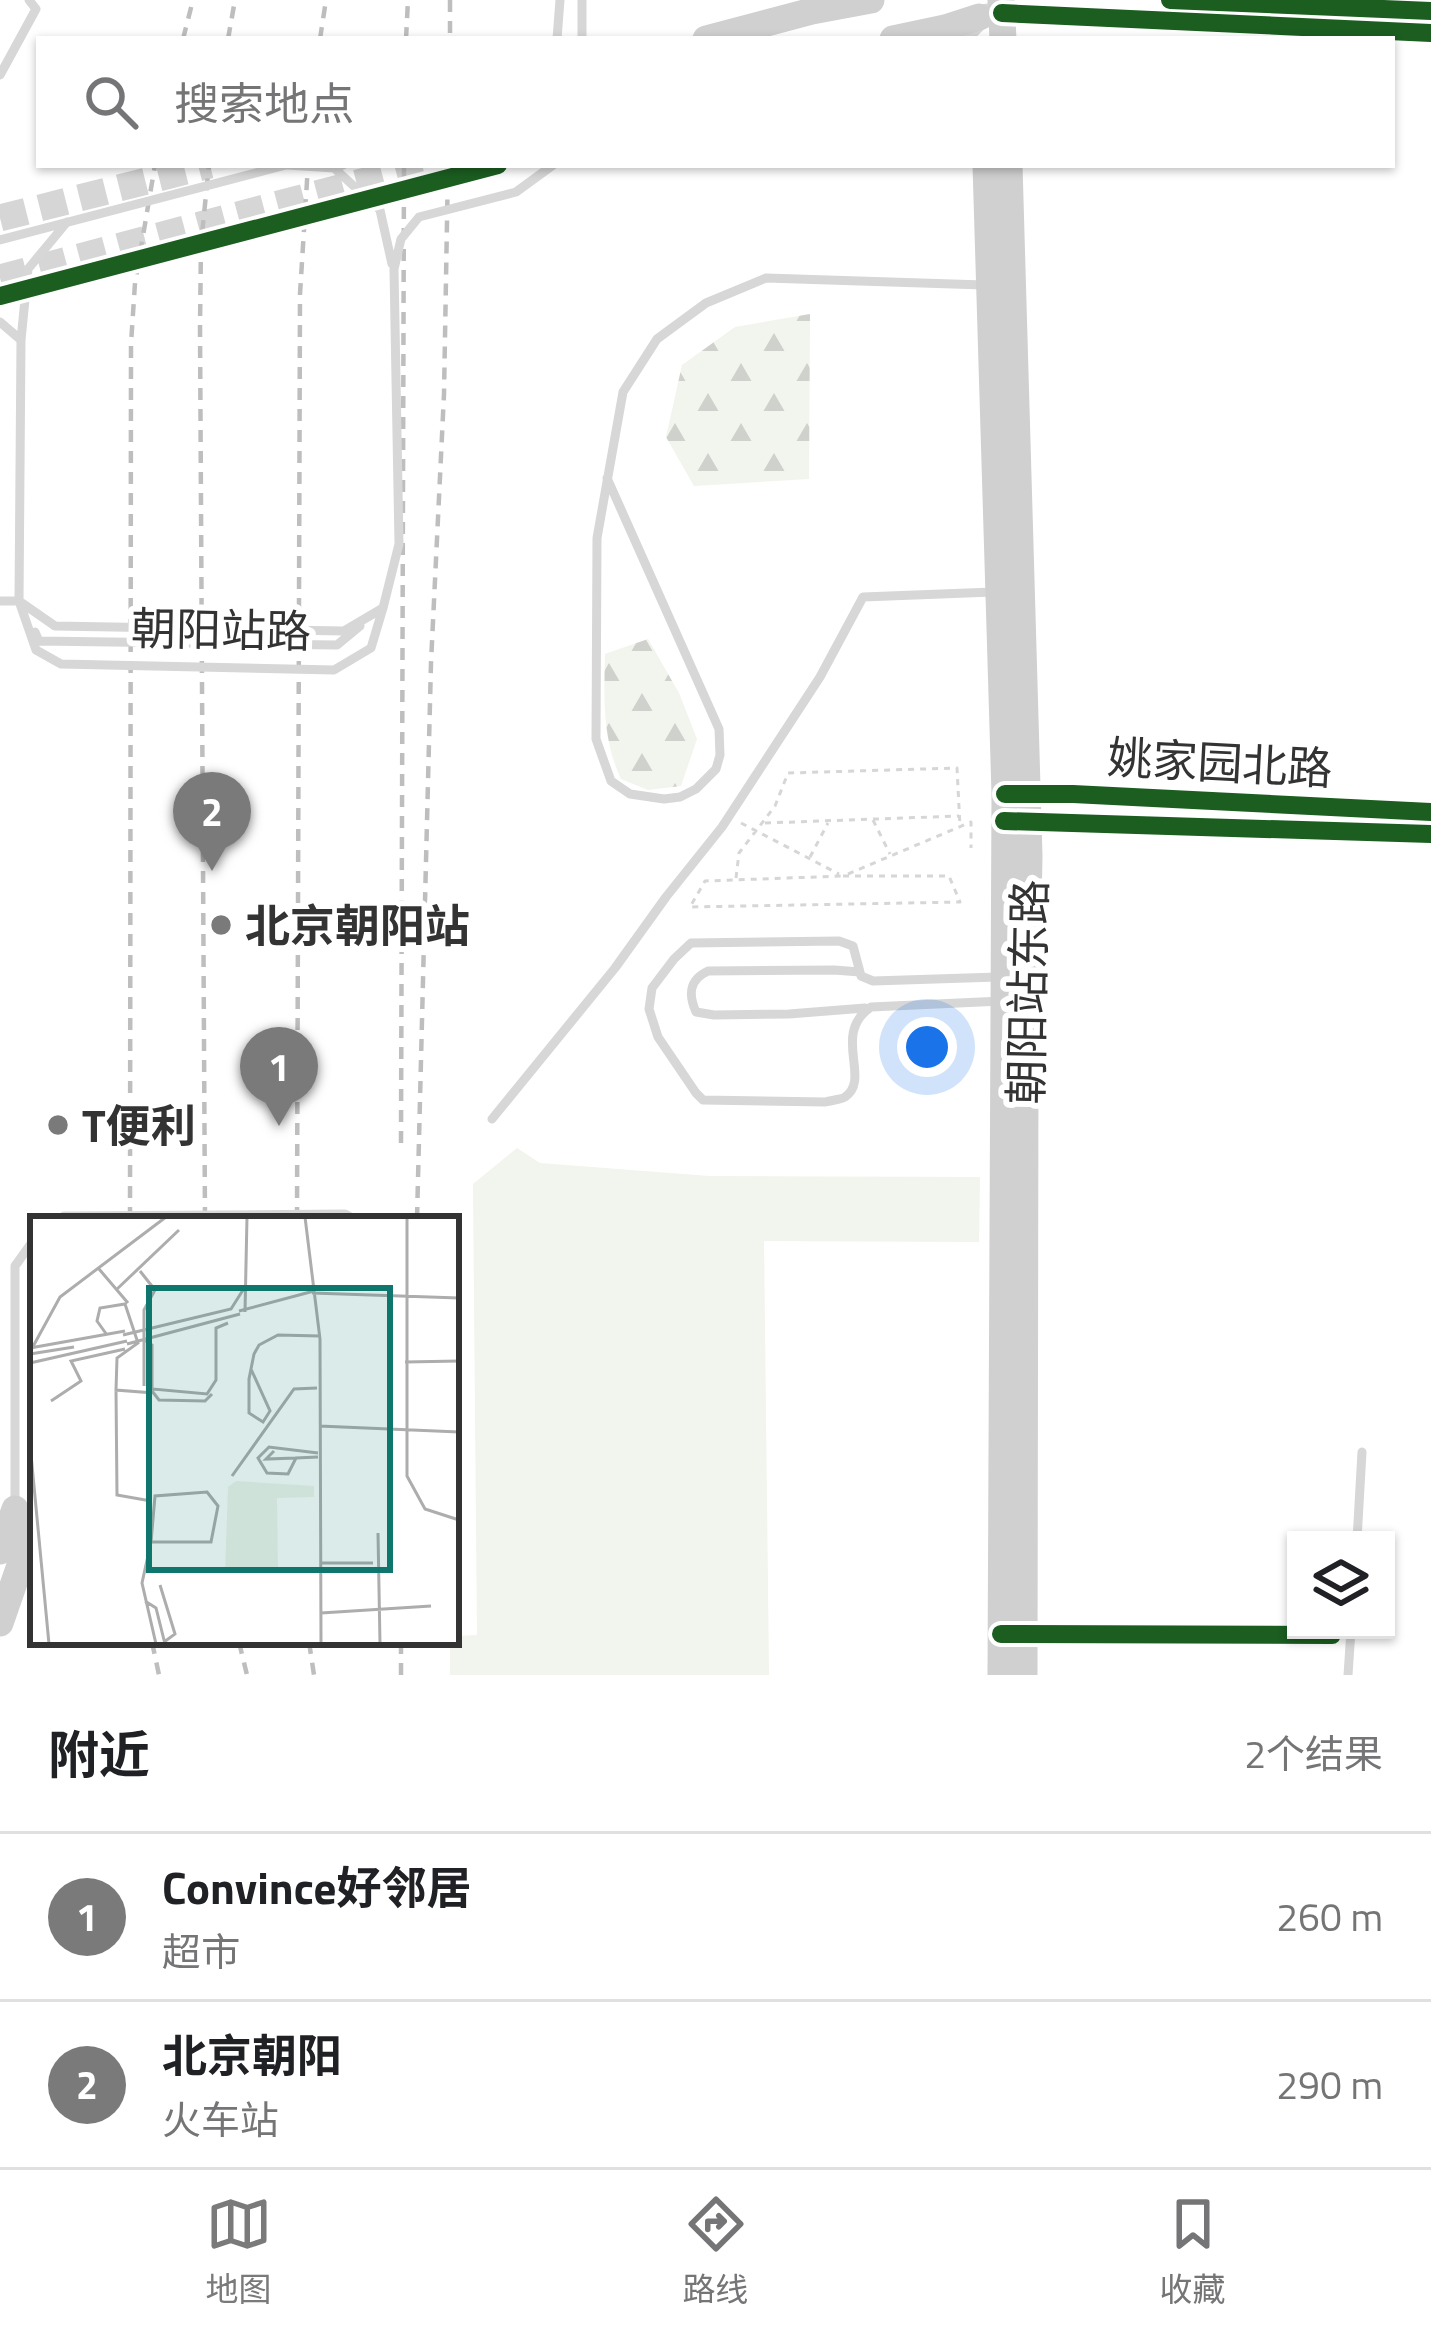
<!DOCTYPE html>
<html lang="zh">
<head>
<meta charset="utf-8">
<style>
  :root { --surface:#fff; --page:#f2f2f2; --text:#202124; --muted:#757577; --line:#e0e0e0; --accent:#7a7a7a }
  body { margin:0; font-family:"Titillium Web","Noto Sans SC",sans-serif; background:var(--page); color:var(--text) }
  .controls { position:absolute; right:36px; bottom:36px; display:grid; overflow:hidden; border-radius:0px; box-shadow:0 3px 9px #0004 }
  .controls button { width:108px; height:108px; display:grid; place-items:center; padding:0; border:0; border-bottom:3px solid var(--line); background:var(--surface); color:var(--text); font:60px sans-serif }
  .you { position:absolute; left:927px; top:1047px; width:42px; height:42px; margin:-30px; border:9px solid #fff; border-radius:50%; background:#1a73e8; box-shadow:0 0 0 18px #1a73e833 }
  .badge { display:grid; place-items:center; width:78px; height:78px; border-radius:50%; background:var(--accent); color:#fff; font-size:39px; font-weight:700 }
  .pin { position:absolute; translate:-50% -99px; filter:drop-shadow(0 3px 6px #0008) }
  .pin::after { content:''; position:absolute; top:63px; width:42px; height:36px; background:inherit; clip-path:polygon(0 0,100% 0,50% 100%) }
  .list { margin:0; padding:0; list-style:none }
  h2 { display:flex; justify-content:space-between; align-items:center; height:156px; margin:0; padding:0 48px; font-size:51px }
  h2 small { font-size:39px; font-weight:400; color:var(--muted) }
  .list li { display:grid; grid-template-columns:78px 1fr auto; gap:36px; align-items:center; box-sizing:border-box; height:168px; padding:0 48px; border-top:3px solid var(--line) }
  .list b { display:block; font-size:45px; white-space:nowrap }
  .list p { margin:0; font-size:39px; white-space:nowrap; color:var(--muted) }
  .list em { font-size:39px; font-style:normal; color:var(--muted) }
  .icon { flex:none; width:66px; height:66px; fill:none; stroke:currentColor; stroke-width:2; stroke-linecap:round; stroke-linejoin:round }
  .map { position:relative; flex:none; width:1431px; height:1675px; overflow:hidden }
  .search { position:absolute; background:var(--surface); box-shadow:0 3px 9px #0004; left:36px; right:36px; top:36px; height:132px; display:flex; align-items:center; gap:30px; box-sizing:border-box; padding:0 42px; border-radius:0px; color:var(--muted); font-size:45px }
  .sheet { height:492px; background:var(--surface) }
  nav { display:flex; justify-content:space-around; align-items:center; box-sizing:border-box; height:168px; border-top:3px solid var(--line); background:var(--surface); font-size:33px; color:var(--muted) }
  nav a { display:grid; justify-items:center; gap:6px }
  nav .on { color:var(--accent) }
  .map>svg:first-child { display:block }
  .green { fill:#f1f5ed }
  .forest { fill:url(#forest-firs) }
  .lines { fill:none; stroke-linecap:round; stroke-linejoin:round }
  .secondary-tunnel { stroke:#d6d6d6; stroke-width:27; stroke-dasharray:27 14; stroke-linecap:butt }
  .path { stroke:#d6d6d6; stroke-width:3; stroke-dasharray:6 6; stroke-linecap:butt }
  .service { stroke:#d7d7d7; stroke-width:9 }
  .minor { stroke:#d7d7d7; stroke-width:18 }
  .tertiary { stroke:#d7d7d7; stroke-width:24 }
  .secondary { stroke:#d0d0d0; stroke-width:27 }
  .rail { stroke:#bebebe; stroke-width:4.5; stroke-dasharray:12 9; stroke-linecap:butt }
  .service-bridge { stroke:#d7d7d7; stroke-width:9 }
  .cycleway-casing { stroke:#fff; stroke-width:26 }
  .cycleway { stroke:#1b5e20; stroke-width:18 }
  .poi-dot { fill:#7a7a7a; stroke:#fff; stroke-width:4.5 }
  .labels { text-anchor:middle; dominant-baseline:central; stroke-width:12; stroke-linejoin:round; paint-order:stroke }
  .street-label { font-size:45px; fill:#333; stroke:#fff }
  .poi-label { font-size:45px; font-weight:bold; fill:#333; stroke:#fff; text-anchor:start }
  .inset-road { fill:none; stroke:#adadad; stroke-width:3 }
  .view { fill:#0f766e; fill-opacity:0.15; stroke:#0f766e; stroke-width:6 }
  .inset-edge { fill:none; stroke:#333; stroke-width:6 }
</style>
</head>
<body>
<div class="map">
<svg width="1431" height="1675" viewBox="0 0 1431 1675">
  <defs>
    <pattern id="forest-firs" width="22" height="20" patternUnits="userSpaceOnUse" patternTransform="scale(3)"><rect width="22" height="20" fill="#f1f5ed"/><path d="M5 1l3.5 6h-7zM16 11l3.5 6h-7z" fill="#cfd2cc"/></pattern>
  </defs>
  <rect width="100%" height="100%" fill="#fff"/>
  <path class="green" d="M517,1148L540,1163L709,1176L980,1177L979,1242L764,1241L769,1675H450V1642H456V1636L477,1635L473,1184Z"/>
  <path class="forest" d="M810,314L809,479L694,486L666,437L682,365L735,327Z
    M648,639L679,693L697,739L681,786L648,790L621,779C602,739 604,697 605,654Z"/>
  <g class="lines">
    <path class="secondary-tunnel" d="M0,218L210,165
      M0,278L426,165"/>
    <path class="path" d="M873,820L890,854
      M741,823L839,874
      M765,823L959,816
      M810,857L828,823
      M848,874L971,822V848
      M843,876H949L960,902L690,907L705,881Z
      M736,878L739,853L775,806L788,773L957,768L960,827"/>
    <path class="service" d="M0,75L36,9L29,0
      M607,478L719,729L720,755L716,769L696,789L680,797L664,799L630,794L611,781L596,739L597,538L623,392L657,339L706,303L766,278L984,285
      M0,601H19
      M860,972L834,970L708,971C689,980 688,994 696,1012L714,1015L789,1014L865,1008
      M998,977L873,981L861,976L853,946L839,941L691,943L674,959L652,988L649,1009L658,1037L696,1093L703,1100L826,1102C828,1101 843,1099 845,1097C872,1079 831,1034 871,1007L1002,1001
      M492,1119L615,968L666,897L722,827L820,677L863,597L993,592
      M15,1505V1266L33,1241
      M1357,1540L1362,1452
      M1348,1675L1351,1630"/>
    <path class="minor" d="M1012,1634L1332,1635"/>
    <path class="tertiary" d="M1170,0L1431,11
      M958,39L979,17L1002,13L1431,33
      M0,296L498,165
      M1008,794H1073L1431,812
      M1012,821L1431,834"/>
    <path class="secondary" d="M1001,0L1003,39
      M706,39L812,11L871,0
      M893,39L945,28L979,17
      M986,165L1005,794L1001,1675
      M1009,165L1029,856L1025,1056L1024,1675
      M0,1551L15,1509
      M0,1623L33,1528"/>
    <path class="rail" d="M450,0V39
      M183,39L193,0
      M228,39L235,0
      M320,39L326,0
      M406,39L408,0
      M401,1143L404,165
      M130,1219L131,344L135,283L155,165
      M205,1219L200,327L201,244L209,165
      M297,1219L300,294L308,165
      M417,1219L431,663L444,394L448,165
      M152,1642L159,1675
      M239,1642L247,1675
      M309,1642L314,1675
      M401,1642V1675"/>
    <path class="service-bridge" d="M557,39L560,0
      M582,39V0
      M287,165L334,168L343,165
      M334,168L380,210L392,264
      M0,240L286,165
      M0,322L21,340L19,601L55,626L344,631L383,608L399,544L394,269L401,239L419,217L516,192L553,165
      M21,340L28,269L67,222
      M19,601L36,650L61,664L334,670L371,648L383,608
      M35,632L39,641L337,645L360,626
      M61,1219L64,1216L345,1214L354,1219"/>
    <g class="cycleway-casing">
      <path id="cycleway" d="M1170,0L1431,11
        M1002,13L1431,33
        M0,296L498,165
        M1005,794H1073L1431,812
        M1004,821L1431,834
        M1001,1634L1332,1635"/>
    </g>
    <use href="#cycleway" class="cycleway"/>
  </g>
  <g class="poi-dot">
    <circle cx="221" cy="925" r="12"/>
    <circle cx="58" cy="1125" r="12"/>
  </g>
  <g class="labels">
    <g class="street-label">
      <text transform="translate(221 629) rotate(1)">朝阳站路</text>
      <text transform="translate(1220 762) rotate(3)">姚家园北路</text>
      <text transform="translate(1027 992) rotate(-89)">朝阳站东路</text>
    </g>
    <g class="poi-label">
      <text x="245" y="925">北京朝阳站</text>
      <text x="82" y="1125">T便利</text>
    </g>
  </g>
  <g transform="translate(30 1216)">
    <rect width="429" height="429" fill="#fff"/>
    <path d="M206,265L284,270V281L247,282L248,355L195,357L198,271Z" fill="#f1f5ed"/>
    <path class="inset-road" d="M275,1L290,123L291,428M377,1V260L395,293L429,304M69,53L98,87M110,55L125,74L114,94V170M86,74L149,14M282,77L429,82M209,95L284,75M215,96L217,1M77,119L67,105L70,92L95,88L108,127L87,142L86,174L124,177M93,119L201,93L213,74M113,123L122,129V173L177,178L186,164V112L198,107M97,128L210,98M0,132L95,115M0,136L30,81L136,1M0,138L44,131M375,146L429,145M0,147L97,125M221,153L240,195L233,206L219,197V163L224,138L229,129L248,119L290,120M86,174L87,279L121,285M122,175L129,184L175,185L182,178M21,185L51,165L41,145L95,133M289,210L429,216M0,228L19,428M244,235L236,243L266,242M288,241L266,242L258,258L237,257L228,242L239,231L288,237M202,260L264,173L287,172M177,276L188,290L181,326H121L125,280ZM348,317L350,428M121,326L112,367L126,428M290,347H343M130,369L145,418L134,426M115,385L126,392L135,428M291,397L401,390"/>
    <path class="view" d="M119,72H360V354H119Z"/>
    <rect width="429" height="429" class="inset-edge"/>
  </g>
</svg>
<div class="controls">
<button><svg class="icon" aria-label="layers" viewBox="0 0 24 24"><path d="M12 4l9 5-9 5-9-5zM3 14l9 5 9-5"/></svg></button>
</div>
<div class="you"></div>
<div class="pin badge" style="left:279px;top:1126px">1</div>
<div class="pin badge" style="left:212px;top:871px">2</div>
<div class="search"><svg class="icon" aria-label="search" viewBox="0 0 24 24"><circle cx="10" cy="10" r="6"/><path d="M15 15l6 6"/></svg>搜索地点</div>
</div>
<section class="sheet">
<h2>附近<small>2个结果</small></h2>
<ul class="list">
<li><span class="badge">1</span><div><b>Convince好邻居</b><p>超市</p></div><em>260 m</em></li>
<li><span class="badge">2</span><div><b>北京朝阳</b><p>火车站</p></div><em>290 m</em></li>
</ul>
</section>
<nav>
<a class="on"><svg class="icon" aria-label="map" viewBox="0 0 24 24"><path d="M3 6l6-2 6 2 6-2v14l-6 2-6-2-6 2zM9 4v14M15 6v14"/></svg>地图</a>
<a><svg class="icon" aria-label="directions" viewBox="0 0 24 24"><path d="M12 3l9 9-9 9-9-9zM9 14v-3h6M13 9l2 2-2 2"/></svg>路线</a>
<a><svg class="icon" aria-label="saved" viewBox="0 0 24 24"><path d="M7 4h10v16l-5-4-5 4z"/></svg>收藏</a>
</nav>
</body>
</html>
